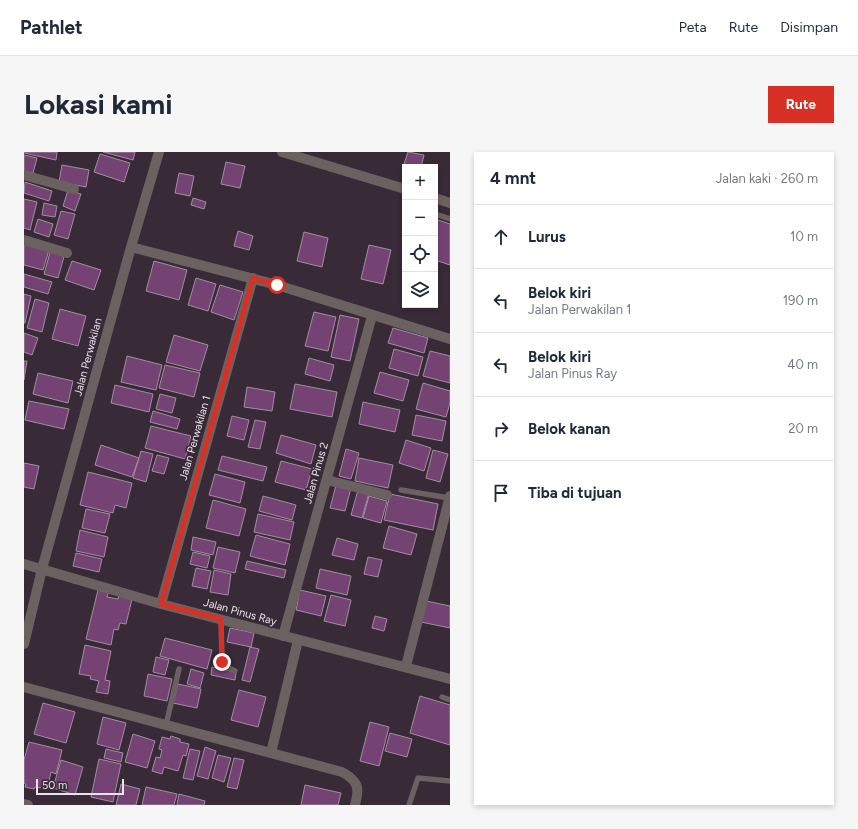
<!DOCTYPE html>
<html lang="id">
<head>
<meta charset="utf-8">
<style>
  :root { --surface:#fff; --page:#f6f6f7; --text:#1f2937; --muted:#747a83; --line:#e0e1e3; --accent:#d93025 }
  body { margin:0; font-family:Figtree,sans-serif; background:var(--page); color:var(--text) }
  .controls { position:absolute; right:12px; top:12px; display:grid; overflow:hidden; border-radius:0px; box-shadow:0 2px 6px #0003 }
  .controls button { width:36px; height:36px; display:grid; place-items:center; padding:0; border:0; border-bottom:1px solid var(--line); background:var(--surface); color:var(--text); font:20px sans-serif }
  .scale { position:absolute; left:12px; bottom:10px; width:88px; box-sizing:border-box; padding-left:4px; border:2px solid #ebe2eb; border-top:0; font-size:11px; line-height:14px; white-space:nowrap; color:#ebe2eb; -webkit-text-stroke:3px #382a37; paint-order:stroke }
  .stop { position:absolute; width:12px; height:12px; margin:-9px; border:3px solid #d93025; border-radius:50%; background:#fff }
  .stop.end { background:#d93025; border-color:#fff; box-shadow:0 1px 4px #0008 }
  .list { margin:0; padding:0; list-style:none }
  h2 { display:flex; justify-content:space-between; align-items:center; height:52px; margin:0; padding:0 16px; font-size:17px }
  h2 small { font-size:13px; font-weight:400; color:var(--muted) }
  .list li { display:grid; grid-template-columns:26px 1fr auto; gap:12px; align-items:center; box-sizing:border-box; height:64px; padding:0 16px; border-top:1px solid var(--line) }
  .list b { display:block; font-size:15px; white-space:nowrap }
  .list p { margin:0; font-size:13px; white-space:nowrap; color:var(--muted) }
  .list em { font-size:13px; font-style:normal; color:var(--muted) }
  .icon { flex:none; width:22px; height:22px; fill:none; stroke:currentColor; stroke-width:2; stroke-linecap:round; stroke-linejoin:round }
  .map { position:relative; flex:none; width:426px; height:653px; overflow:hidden; border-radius:0px }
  header { display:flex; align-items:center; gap:24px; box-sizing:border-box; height:56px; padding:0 20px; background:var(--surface); border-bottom:1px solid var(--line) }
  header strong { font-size:19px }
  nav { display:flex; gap:22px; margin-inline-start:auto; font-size:14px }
  .intro { display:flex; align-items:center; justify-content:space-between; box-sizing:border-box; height:96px; padding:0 24px }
  h1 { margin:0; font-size:28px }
  .button { padding:10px 18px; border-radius:0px; background:var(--accent); color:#fff; font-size:14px; font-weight:700 }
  main { display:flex; gap:24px; padding:0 24px }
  aside { flex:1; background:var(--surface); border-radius:0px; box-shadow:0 2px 6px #0003 }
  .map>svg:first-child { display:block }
  .building { fill:#744273; stroke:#a08fa0 }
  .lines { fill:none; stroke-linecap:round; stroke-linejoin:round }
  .service { stroke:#6c6161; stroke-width:5.5 }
  .minor { stroke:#6c6161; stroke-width:10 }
  .route { stroke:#d93025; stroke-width:5 }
  .labels { text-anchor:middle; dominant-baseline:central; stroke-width:3.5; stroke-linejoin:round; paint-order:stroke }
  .street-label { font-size:11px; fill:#ebe2eb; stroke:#382a37 }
</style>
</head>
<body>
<header>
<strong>Pathlet</strong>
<nav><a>Peta</a><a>Rute</a><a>Disimpan</a></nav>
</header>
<div class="intro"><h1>Lokasi kami</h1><a class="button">Rute</a></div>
<main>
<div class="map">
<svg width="426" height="653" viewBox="0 0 426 653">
  <rect width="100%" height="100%" fill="#382a37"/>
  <path class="building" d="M0,0H33L32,8L0,1Z
    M79,0H111L109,8Z
    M384,0L400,3L397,15L380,12Z
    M76,2L106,11L100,30L70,20Z
    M0,3L13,6L9,21L0,19Z
    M202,10L221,14L216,36L197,32Z
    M38,13L65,18L62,35L35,30Z
    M155,21L170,24L166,44L151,41Z
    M1,30L28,39L25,49L0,41Z
    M44,38L57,42L51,59L39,54Z
    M169,46L182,50L180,57L167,53Z
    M0,47L13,50L6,78L0,76Z
    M20,51L33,54L31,65L18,63Z
    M37,59L51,62L44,87L30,83Z
    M14,67L29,72L25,85L10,80Z
    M411,67L426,72V113L411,108Z
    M214,79L229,84L225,98L210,94Z
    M280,80L304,86L298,115L273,109Z
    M0,91L25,98L19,118L0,113Z
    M345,93L367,98L359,132L337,127Z
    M27,97L41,101L34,126L20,122Z
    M48,109L77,118L70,138L41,128Z
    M130,109L163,118L155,148L122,139Z
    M0,122L28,130L24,142L0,135Z
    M172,126L192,132L184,159L164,153Z
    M196,133L219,140L210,168L187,160Z
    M0,142L7,144L1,171H0Z
    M11,147L25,151L18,180L3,176Z
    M36,157L62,164L54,194L28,187Z
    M290,160L312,165L304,199L281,194Z
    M316,163L335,167L326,209L307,205Z
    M369,176L404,186L400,201L364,191Z
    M0,181L14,186L8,203L0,200Z
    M150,183L184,193L176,219L142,210Z
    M370,197L399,205L394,224L365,216Z
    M406,199L426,204V231L399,224Z
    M103,204L138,213L132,238L97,230Z
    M285,206L310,213L306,229L281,222Z
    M0,209H3L0,228Z
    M141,213L176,221L170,245L135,236Z
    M356,220L385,228L379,249L350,241Z
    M14,221L49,229L44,251L9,242Z
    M399,231L426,239V251L422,265L392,257Z
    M271,232L313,240L308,265L266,257Z
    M91,233L129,242L125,260L87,251Z
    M223,235L251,240L248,259L220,255Z
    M136,242L152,246L148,261L132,257Z
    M5,249L45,257L40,277L1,268Z
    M339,250L376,258L371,280L335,272Z
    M129,259L156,267L153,277L126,270Z
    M392,263L422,269L418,289L388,283Z
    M208,264L225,268L220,288L203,284Z
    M231,268L242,270L236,297L224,295Z
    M127,274L167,284L161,307L121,296Z
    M257,283L292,293L287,312L252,301Z
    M382,288L407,296L400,319L375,311Z
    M77,293L115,306L108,325L71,313Z
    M322,297L335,301L327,327L315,324Z
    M409,298L424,302L416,330L402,326Z
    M117,299L129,302L122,330L109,326Z
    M133,303L145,306L140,322L128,319Z
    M198,304L243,315L239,329L194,318Z
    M335,306L369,313L364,336L331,329Z
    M257,309L288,317L282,338L251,330Z
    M0,311L15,314L10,337L0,335Z
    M64,320L108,331L102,356L91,353L89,361L56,353Z
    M191,322L221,330L216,351L185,343Z
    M312,333L327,336L321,359L306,356Z
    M334,338L345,341L338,366L327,363Z
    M366,342L414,352L409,378L360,368Z
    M239,344L272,353L268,368L235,359Z
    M345,344L363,349L357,371L339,366Z
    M189,348L222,357L215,384L182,376Z
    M62,357L86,362L81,381L58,376Z
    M234,362L270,370L266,388L230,380Z
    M365,374L393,382L387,403L359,396Z
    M56,378L84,385L80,405L52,399Z
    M232,383L266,392L261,413L226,404Z
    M169,385L192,390L189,403L167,398Z
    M313,386L334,392L330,408L308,403Z
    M194,395L216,400L211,421L189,416Z
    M169,400L186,404L183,416L166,412Z
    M52,401L78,407L75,420L49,414Z
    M344,405L358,408L354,425L340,422Z
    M223,409L262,418L260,426L221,417Z
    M172,416L187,419L183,437L168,434Z
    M296,417L327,424L323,443L292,436Z
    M190,418L207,422L204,443L186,440Z
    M74,438L84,441L83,445L94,447L95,444L108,447L102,472L96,471L94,478L90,477L87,493L62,487Z
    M276,438L302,444L297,464L272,458Z
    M307,443L327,448L321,474L300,469Z
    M402,449L426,454V476L397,470Z
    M351,464L363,467L360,479L348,476Z
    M206,476L230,481L227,495L203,490Z
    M141,486L188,498L183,517L136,504Z
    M61,493L87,499L81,528L86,529L84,542L72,540L75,529L66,527L67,524L55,522Z
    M226,495L235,497L226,530L218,528Z
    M132,505L145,508L141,523L129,520Z
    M188,515L212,520L211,528L187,523Z
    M167,517L180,521L176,536L163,532Z
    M124,522L148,527L143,549L120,544Z
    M154,532L177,537L173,556L149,551Z
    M215,538L242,545L234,575L207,568Z
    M396,544L426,553V593L386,581Z
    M19,551L51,560L42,591L10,582Z
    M79,565L102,571L95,598L73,592Z
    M346,570L365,575L355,614L336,609Z
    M366,581L388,587L383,605L361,599Z
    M109,582L131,589L123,616L101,610Z
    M147,584L156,587V590L165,592L162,604L159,603L154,619L140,615L138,622L128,619L132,605L136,606L138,598L135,597L138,585L146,587Z
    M5,590L38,598L32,622L27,620L24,633L19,632L18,636L11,635L10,637L1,635L2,632L0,631V608Z
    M181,595L192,599L184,627L173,624Z
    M82,597L99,601L97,610L80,606Z
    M166,597L176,599L169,628L159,626Z
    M194,603L207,606L200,630L188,626Z
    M210,606L220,608L213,637L203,635Z
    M75,607L97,612L89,650L67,645Z
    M37,608L59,615L51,643L29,636Z
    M97,632L116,637L112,653H92Z
    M281,633L317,641L314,653H277Z
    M122,635L153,642L150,653H118Z
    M155,642L181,649L180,653H153Z"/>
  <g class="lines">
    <path class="service" d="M411,62L426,67
      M377,338L425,346
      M197,467L198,510L201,514L211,519
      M418,545L426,548
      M142,573L155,517
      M385,653L394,626L426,629"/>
    <path class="minor" d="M258,0L381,37
      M0,23L50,37
      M411,46L426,51
      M0,88L43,101
      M107,95L253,133L426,187
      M303,328L363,343
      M0,412L137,452L426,527
      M137,452L229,126
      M259,484L348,164
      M0,492L18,417L107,95L135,0
      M382,514L426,344
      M0,535L318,620C334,629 336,635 331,653
      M247,601L274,488
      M0,652L4,653"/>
  </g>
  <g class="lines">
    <path class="route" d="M198,510L197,467L137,452L229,126L253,133"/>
  </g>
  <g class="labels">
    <g class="street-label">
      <text transform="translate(64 205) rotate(-75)">Jalan Perwakilan</text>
      <text transform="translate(171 286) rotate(-74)">Jalan Perwakilan 1</text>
      <text transform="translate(292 321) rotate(-74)">Jalan Pinus 2</text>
      <text transform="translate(216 460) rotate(15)">Jalan Pinus Ray</text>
    </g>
  </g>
</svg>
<div class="controls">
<button>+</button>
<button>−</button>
<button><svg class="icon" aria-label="locate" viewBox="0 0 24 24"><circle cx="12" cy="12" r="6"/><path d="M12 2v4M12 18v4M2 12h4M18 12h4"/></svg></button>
<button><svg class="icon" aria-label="layers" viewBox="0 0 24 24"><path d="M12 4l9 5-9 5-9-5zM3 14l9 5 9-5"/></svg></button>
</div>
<div class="scale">50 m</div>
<div class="stop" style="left:253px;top:133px"></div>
<div class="stop end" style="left:198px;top:510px"></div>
</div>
<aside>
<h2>4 mnt<small>Jalan kaki · 260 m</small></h2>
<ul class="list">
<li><svg class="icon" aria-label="ahead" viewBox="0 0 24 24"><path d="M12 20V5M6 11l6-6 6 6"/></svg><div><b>Lurus</b></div><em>10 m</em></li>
<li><svg class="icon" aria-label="left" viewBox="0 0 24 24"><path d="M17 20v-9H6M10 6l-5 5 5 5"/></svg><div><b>Belok kiri</b><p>Jalan Perwakilan 1</p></div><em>190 m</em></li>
<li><svg class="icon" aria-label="left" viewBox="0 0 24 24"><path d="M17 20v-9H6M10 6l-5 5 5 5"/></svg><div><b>Belok kiri</b><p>Jalan Pinus Ray</p></div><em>40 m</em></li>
<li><svg class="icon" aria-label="right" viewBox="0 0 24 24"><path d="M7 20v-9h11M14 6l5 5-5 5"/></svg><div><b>Belok kanan</b></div><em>20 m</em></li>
<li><svg class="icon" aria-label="arrive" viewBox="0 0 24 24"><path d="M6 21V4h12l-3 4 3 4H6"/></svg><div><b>Tiba di tujuan</b></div></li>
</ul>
</aside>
</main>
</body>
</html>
